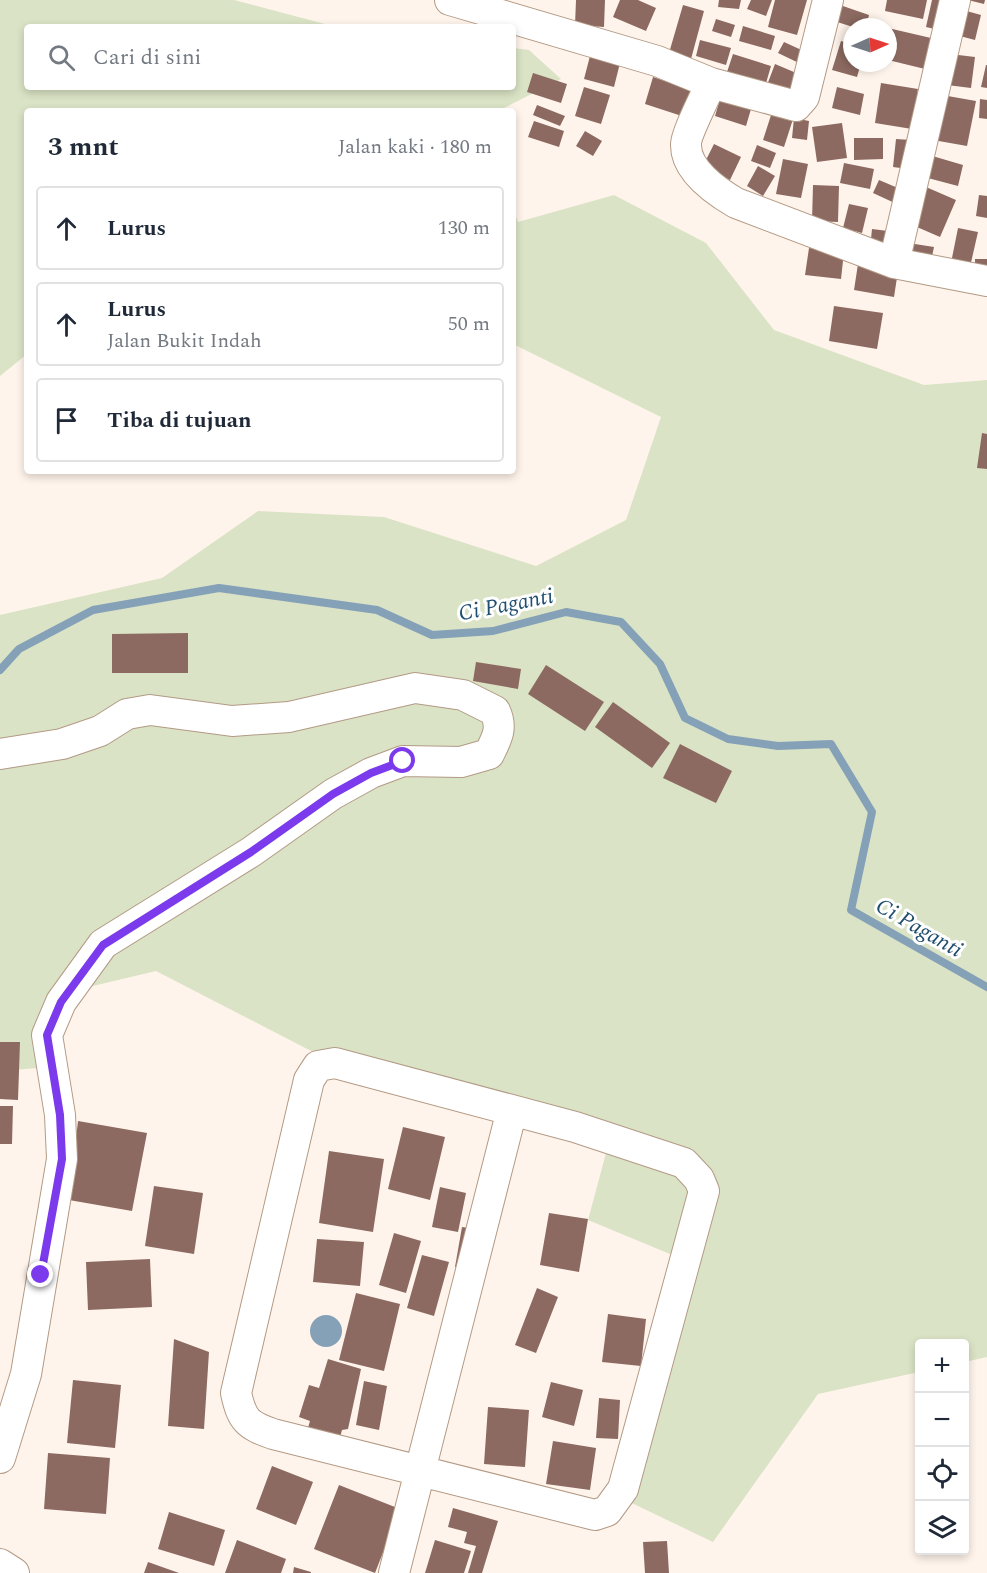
<!DOCTYPE html>
<html lang="id">
<head>
<meta charset="utf-8">
<style>
  :root { --surface:#fff; --page:#f2f2f3; --text:#1f2937; --muted:#747a83; --line:#e0e1e3 }
  body { margin:0; font-family:Spectral,serif; background:var(--page); color:var(--text) }
  .controls { position:absolute; right:18px; bottom:18px; display:grid; overflow:hidden; border-radius:6px; box-shadow:0 3px 9px #0003 }
  .controls button { width:54px; height:54px; display:grid; place-items:center; padding:0; border:0; border-bottom:2px solid var(--line); background:var(--surface); color:var(--text); font:30px sans-serif }
  .compass { position:absolute; left:843px; top:18px; width:54px; height:54px; border-radius:50%; background:var(--surface); box-shadow:0 3px 9px #0003; rotate:87deg }
  .stop { position:absolute; width:18px; height:18px; margin:-14px; border:4px solid #7c3aed; border-radius:50%; background:#fff }
  .stop.end { background:#7c3aed; border-color:#fff; box-shadow:0 2px 6px #0008 }
  .list { margin:0; padding:0; list-style:none }
  h2 { display:flex; justify-content:space-between; align-items:center; height:78px; margin:0; padding:0 24px; font-size:26px }
  h2 small { font-size:20px; font-weight:400; color:var(--muted) }
  .list li { display:grid; grid-template-columns:39px 1fr auto; gap:18px; align-items:center; box-sizing:border-box; height:84px; margin:0 12px 12px; padding:0 12px; border:2px solid var(--line); border-radius:6px }
  .list b { display:block; font-size:22px; white-space:nowrap }
  .list p { margin:0; font-size:20px; white-space:nowrap; color:var(--muted) }
  .list em { font-size:20px; font-style:normal; color:var(--muted) }
  .icon { flex:none; width:33px; height:33px; fill:none; stroke:currentColor; stroke-width:2; stroke-linecap:round; stroke-linejoin:round }
  .map { position:relative; flex:none; width:987px; height:1573px; overflow:hidden }
  .search { position:absolute; background:var(--surface); box-shadow:0 3px 9px #0003; left:24px; top:24px; width:492px; height:66px; display:flex; align-items:center; gap:15px; box-sizing:border-box; padding:0 21px; border-radius:6px; color:var(--muted); font-size:22px }
  .panel { position:absolute; background:var(--surface); box-shadow:0 3px 9px #0003; left:24px; top:108px; width:492px; height:366px; border-radius:6px }
  .map>svg:first-child { display:block }
  .green { fill:#dae3c5 }
  .water { fill:#85a1b8 }
  .lines { fill:none; stroke-linecap:round; stroke-linejoin:round }
  .stream { stroke:#85a1b8; stroke-width:8 }
  .building { fill:#8c6a61 }
  .street-casing { stroke:#b39a85; stroke-width:32 }
  .street { stroke:#fff; stroke-width:30 }
  .route { stroke:#7c3aed; stroke-width:8 }
  .labels { text-anchor:middle; dominant-baseline:central; stroke-width:6; stroke-linejoin:round; paint-order:stroke }
  .water-label { font-size:22px; font-style:italic; fill:#204e70; stroke:#fff }
</style>
</head>
<body>
<div class="map">
<svg width="987" height="1573" viewBox="0 0 987 1573">
  <rect width="100%" height="100%" fill="#fff4eb"/>
  <path class="green" d="M0,0H234L325,24L347,27H27V87H513V48L529,50L561,79L498,111H27V354L0,376Z
    M614,195L706,243L774,330L924,385L987,380V1357L965,1362L964,1344H920L919,1372L818,1394L713,1542L615,1495L682,1259L588,1220L609,1142L315,1053L156,971L55,995L38,1068L0,1071V615L162,578L258,511L384,517L536,566L626,520L661,417L513,344V209L518,222Z"/>
  <path class="water" d="M310 1331a16 16 0 1 1 32 0a16 16 0 1 1-32 0Z"/>
  <g class="lines">
    <path class="stream" d="M0,670L19,649L93,610L219,588L377,610L432,635L493,631L566,612L621,622L660,664L685,718L728,739L778,746L831,744L872,812L851,910L987,987"/>
  </g>
  <path class="building" d="M576,0H605L604,27L575,25Z
    M620,0H638L656,8L646,31L613,17Z
    M719,0H741L739,9L718,7Z
    M751,0H772L766,16L747,9Z
    M775,0H807L797,35L768,27Z
    M887,0H927L923,19L885,11Z
    M932,0H947L939,30L926,27Z
    M968,0H985L984,4Z
    M683,5L704,11L691,59L669,53Z
    M840,5L869,15L866,27H853L834,21Z
    M963,10L981,15L975,40L956,35Z
    M716,19L735,25L731,37L712,31Z
    M743,26L775,36L771,50L739,41Z
    M888,28L931,38L925,69L888,60Z
    M700,40L731,48L726,65L696,56Z
    M841,41L852,44V63H861L857,77L832,70Z
    M784,42L808,53L803,65L778,53Z
    M733,54L771,66L764,90L725,78Z
    M950,54L975,57L971,88L947,85Z
    M590,56L620,63L614,87L584,79Z
    M775,64L801,75L790,103L764,93Z
    M986,65H987V88L981,87Z
    M533,73L567,84L561,103L527,92Z
    M653,77L700,93L691,119L645,104Z
    M881,83L918,89L912,129L875,123Z
    M584,87L610,95L601,124L575,116Z
    M837,87L864,94L860,115L832,108Z
    M942,95L976,101L967,146L933,140Z
    M720,99L751,109L746,126L715,116Z
    M980,99L987,100V119L979,118Z
    M537,105L565,116L560,126L533,115Z
    M773,109L794,116L784,147L763,140Z
    M794,118L809,121L807,140L792,138Z
    M534,121L564,131L559,147L528,137Z
    M842,123L847,158L817,162L812,127Z
    M585,131L602,141L593,156L576,146Z
    M854,138H883V159L854,160Z
    M896,139L911,140L908,169L893,167Z
    M714,144L741,157L730,180L703,166Z
    M757,145L776,153L770,168L751,161Z
    M929,155L963,165L958,186L924,177Z
    M783,159L808,164L801,198L776,194Z
    M844,163L874,169L870,189L840,183Z
    M758,166L775,176L763,196L747,186Z
    M879,180L905,191L899,205L873,193Z
    M813,185L839,186L838,222L812,221Z
    M926,187L956,200L940,237L910,224Z
    M979,195L987,196V218L976,216Z
    M849,204L868,208L862,233L843,228Z
    M958,228L978,232L970,267L951,263Z
    M872,229L888,231L886,250L870,248Z
    M902,242L934,247L930,266L899,261Z
    M809,248L844,252L841,279L805,275Z
    M975,259H987V276H975Z
    M858,264L898,271L894,297L854,290Z
    M834,306L883,313L877,349L829,341Z
    M982,433L987,434V469L977,468Z
    M188,633V673H112V634Z
    M476,662L521,669L518,689L473,681Z
    M546,665L604,702L585,731L528,694Z
    M613,702L670,743L652,768L595,727Z
    M680,744L732,771L716,803L663,778Z
    M0,1042H20L18,1100L0,1099Z
    M0,1106H13L12,1144H0Z
    M78,1121L147,1133L132,1211L69,1200Z
    M403,1127L445,1137L430,1200L388,1189Z
    M329,1151L384,1159L373,1232L319,1223Z
    M154,1186L203,1193L194,1254L145,1246Z
    M440,1187L466,1193L458,1232L432,1227Z
    M549,1213L588,1219L579,1272L540,1265Z
    M462,1227L476,1229L469,1269L455,1267Z
    M394,1233L421,1241L406,1293L379,1285Z
    M317,1239L364,1242L360,1286L313,1282Z
    M422,1255L449,1262L434,1316L407,1308Z
    M150,1259L152,1307L88,1310L86,1262Z
    M537,1288L558,1297L536,1353L515,1345Z
    M356,1293L400,1304L384,1371L339,1360Z
    M608,1314L646,1319L641,1366L602,1362Z
    M174,1339L209,1352L204,1429L168,1426Z
    M328,1359L361,1369L348,1429L342,1430L339,1441L307,1431L310,1421L299,1417L309,1385L319,1388Z
    M73,1380L121,1385L115,1448L67,1443Z
    M364,1381L387,1386L379,1430L356,1425Z
    M551,1382L583,1390L574,1426L542,1417Z
    M599,1398L620,1400L618,1439L596,1438Z
    M488,1407L529,1410L525,1467L484,1464Z
    M553,1441L596,1448L590,1490L546,1484Z
    M48,1453L110,1458L106,1514L44,1509Z
    M272,1466L313,1482L296,1525L256,1509Z
    M339,1485L400,1509L375,1573L314,1549Z
    M453,1508L498,1521L482,1573H468L476,1546L464,1543L467,1532L448,1527Z
    M169,1512L225,1530L214,1566L158,1549Z
    M237,1540L286,1559L281,1573H225Z
    M435,1540L471,1551L464,1573H425Z
    M667,1541L669,1573H645L643,1542Z
    M148,1562L179,1573H144Z
    M294,1567L311,1572V1573H293Z"/>
  <g class="lines">
    <g class="street-casing">
      <path id="street" d="M450,0L657,61L711,83L796,106L804,97L828,0
        M711,83C706,95 686,134 686,144C685,170 717,192 736,203L894,263L987,281
        M894,263L955,0
        M0,754L62,744L100,731L127,714L150,710L232,721L289,717L415,688L463,695L495,711C503,728 497,738 489,754L461,762L403,761L371,773L333,794L251,852L103,944L61,1002L47,1035L60,1115L62,1159L26,1374L0,1458
        M335,1063L575,1127L684,1163L699,1179L704,1191L623,1489L607,1511L595,1515L273,1434C247,1425 242,1420 236,1393L309,1080L318,1066Z
        M0,1564L14,1573
        M394,1573L512,1110"/>
    </g>
    <use href="#street" class="street"/>
  </g>
  <g class="lines">
    <path class="route" d="M41,1275L62,1159L60,1115L47,1035L61,1002L103,945L251,852L333,794L371,773L403,761"/>
  </g>
  <g class="labels">
    <g class="water-label">
      <text transform="translate(506 605) rotate(-11)">Ci Paganti</text>
      <text transform="translate(919 928) rotate(30)">Ci Paganti</text>
    </g>
  </g>
</svg>
<div class="controls">
<button>+</button>
<button>−</button>
<button><svg class="icon" aria-label="locate" viewBox="0 0 24 24"><circle cx="12" cy="12" r="6"/><path d="M12 2v4M12 18v4M2 12h4M18 12h4"/></svg></button>
<button><svg class="icon" aria-label="layers" viewBox="0 0 24 24"><path d="M12 4l9 5-9 5-9-5zM3 14l9 5 9-5"/></svg></button>
</div>
<svg class="compass" viewBox="-18 -18 36 36"><path d="M0-13l5 13h-10z" fill="#e53935"/><path d="M0 13l5-13h-10z" fill="#747a83"/></svg>
<div class="stop" style="left:403px;top:761px"></div>
<div class="stop end" style="left:41px;top:1275px"></div>
<div class="search"><svg class="icon" aria-label="search" viewBox="0 0 24 24"><circle cx="10" cy="10" r="6"/><path d="M15 15l6 6"/></svg>Cari di sini</div>
<section class="panel">
<h2>3 mnt<small>Jalan kaki · 180 m</small></h2>
<ul class="list">
<li><svg class="icon" aria-label="ahead" viewBox="0 0 24 24"><path d="M12 20V5M6 11l6-6 6 6"/></svg><div><b>Lurus</b></div><em>130 m</em></li>
<li><svg class="icon" aria-label="ahead" viewBox="0 0 24 24"><path d="M12 20V5M6 11l6-6 6 6"/></svg><div><b>Lurus</b><p>Jalan Bukit Indah</p></div><em>50 m</em></li>
<li><svg class="icon" aria-label="arrive" viewBox="0 0 24 24"><path d="M6 21V4h12l-3 4 3 4H6"/></svg><div><b>Tiba di tujuan</b></div></li>
</ul>
</section>
</div>
</body>
</html>
